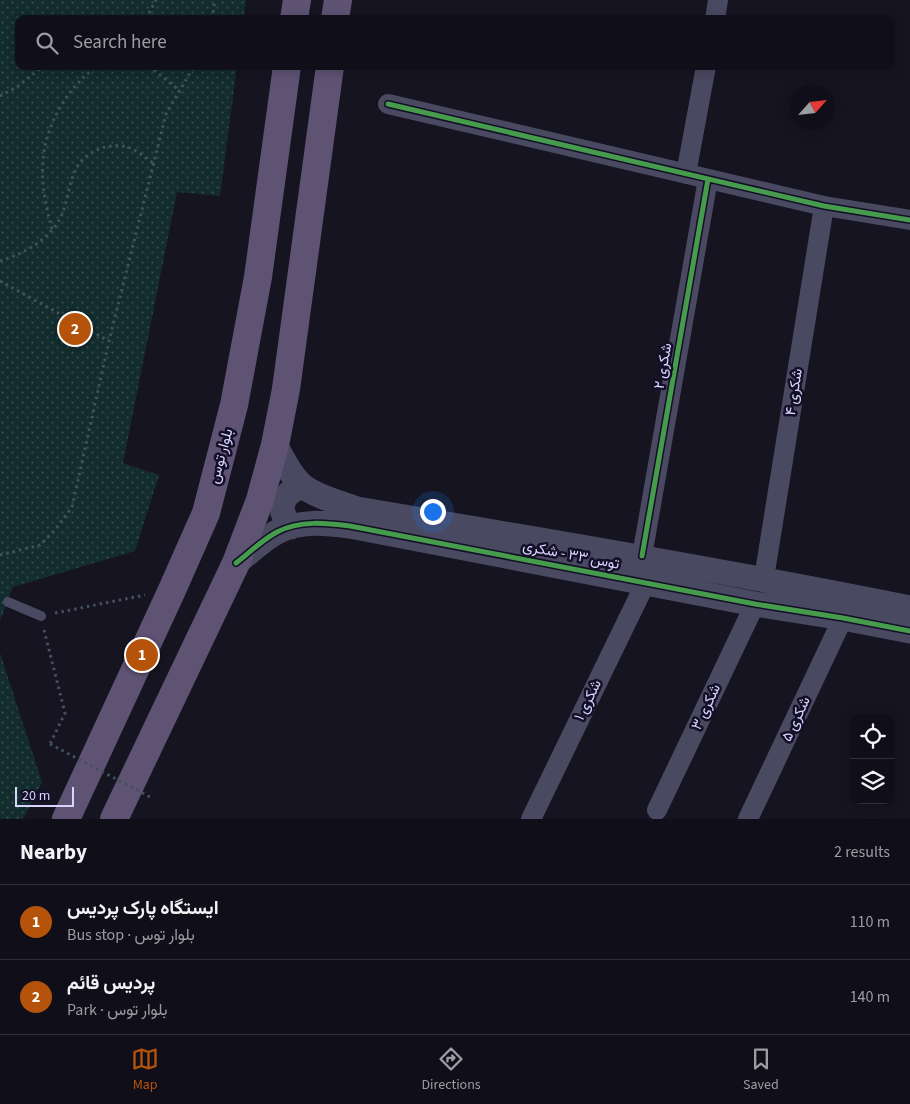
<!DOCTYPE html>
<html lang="en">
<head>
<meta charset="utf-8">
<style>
  :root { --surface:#100f19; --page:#1e1d26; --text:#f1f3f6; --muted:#9c9ca2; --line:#302f38; --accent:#b45309 }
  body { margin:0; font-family:"Source Sans 3",Vazirmatn,sans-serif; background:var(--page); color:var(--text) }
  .controls { position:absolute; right:15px; bottom:15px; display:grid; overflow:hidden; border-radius:10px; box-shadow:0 2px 12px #0003 }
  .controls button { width:45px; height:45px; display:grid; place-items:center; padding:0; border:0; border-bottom:1px solid var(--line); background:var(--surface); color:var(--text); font:25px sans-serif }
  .compass { position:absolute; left:790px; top:85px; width:45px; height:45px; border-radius:50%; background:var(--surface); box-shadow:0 2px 12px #0003; rotate:63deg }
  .scale { position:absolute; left:15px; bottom:12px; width:59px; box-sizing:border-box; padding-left:5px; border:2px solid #d9d4ff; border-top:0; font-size:14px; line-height:18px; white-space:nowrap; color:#d9d4ff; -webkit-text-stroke:4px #130f26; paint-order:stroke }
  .you { position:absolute; left:432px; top:511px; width:18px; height:18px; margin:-12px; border:4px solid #fff; border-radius:50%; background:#1a73e8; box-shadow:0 0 0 8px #1a73e833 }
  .badge { display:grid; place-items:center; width:32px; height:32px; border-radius:50%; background:var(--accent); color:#fff; font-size:16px; font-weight:700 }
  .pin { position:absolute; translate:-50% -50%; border:2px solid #fff; box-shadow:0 1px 5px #0006 }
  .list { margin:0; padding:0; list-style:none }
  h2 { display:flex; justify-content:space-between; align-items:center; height:65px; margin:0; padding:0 20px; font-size:21px }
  h2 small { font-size:16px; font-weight:400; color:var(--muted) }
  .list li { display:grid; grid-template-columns:32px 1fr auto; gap:15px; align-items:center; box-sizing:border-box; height:75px; padding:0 20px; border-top:1px solid var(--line) }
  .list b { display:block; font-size:19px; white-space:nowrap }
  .list p { margin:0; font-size:16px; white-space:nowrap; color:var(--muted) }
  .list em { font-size:16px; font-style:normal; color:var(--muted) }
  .icon { flex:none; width:28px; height:28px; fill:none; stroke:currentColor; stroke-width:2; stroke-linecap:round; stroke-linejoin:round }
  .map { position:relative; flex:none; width:910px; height:819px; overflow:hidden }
  .search { position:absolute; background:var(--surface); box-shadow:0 2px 12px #0003; left:15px; right:15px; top:15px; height:55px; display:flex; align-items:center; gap:12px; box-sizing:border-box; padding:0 18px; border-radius:10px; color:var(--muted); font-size:19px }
  .sheet { height:215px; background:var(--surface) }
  nav { display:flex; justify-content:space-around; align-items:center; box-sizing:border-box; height:70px; border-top:1px solid var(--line); background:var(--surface); font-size:14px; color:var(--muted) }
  nav a { display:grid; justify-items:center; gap:2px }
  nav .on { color:var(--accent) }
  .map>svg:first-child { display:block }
  .park { fill:url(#park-dots) }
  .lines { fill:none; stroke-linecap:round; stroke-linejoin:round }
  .path { stroke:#44505f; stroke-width:3; stroke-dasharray:2.5 4; stroke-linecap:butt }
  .service { stroke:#4a4962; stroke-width:10 }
  .minor { stroke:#4a4962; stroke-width:20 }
  .tertiary { stroke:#4a4962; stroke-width:25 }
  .primary { stroke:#5e5373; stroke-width:28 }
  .path-bridge { stroke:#44505f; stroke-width:3; stroke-dasharray:2.5 4; stroke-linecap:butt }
  .cycleway-casing { stroke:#130f26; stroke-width:8 }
  .cycleway { stroke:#469c4c; stroke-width:5 }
  .labels { text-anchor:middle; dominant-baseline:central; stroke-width:5; stroke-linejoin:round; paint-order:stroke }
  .street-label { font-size:15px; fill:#d9d4ff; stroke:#130f26 }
</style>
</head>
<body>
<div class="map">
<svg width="910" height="819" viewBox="0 0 910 819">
  <defs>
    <pattern id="park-dots" width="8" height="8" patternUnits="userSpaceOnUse" patternTransform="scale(1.25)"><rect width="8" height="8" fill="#132c2d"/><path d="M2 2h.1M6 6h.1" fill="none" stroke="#354a4c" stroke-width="1.8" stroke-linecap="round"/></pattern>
  </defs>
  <rect width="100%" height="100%" fill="#161421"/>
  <path class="park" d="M0,0H246L244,19H19V66H237L220,196L177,192L123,463L159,475L135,551L13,587L0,621Z
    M0,653L42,782L23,819H0Z"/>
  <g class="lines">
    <path class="path" d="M146,19L156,0
      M212,19L215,0
      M149,66L180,91
      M0,96L17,87L43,66
      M52,229C46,207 41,184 43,161C45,125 68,87 97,66
      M0,261C19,255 38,246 52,230C68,213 66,191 75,171C83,152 108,142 127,147C136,149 145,158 153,163
      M0,281L109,341
      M0,555L40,545L55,530L72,507L109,341L166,114L194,66
      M55,613L145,595
      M44,630L65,713L50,744"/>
    <path class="service" d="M8,602L41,616"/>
    <path class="minor" d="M715,19L718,0
      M388,104L824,206L910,220
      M686,174L706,66
      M642,556L708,179
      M764,578L824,206
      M657,810L755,604
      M531,819L646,582
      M748,819L843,618"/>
    <path class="tertiary" d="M275,445C283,458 291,477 303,486C318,498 340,502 357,509C542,540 726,571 910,608
      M291,527C276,509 281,493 303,486
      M236,563C249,553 262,540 277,532C300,520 326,523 350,526L755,604L843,618L910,631"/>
    <path class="primary" d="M294,19L297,0
      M335,19L338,0
      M66,819L172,590L206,513L234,405L258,277L287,66
      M114,819L236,563L260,500L275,445L286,389L330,66"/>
    <path class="path-bridge" d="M50,744L152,798"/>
    <g class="cycleway-casing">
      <path id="cycleway" d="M388,104L824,206L910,220
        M642,556L708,179
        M236,563C249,553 262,540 277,532C300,520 326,523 350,526L755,604L843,618L910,631"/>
    </g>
    <use href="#cycleway" class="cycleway"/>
  </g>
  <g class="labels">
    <g class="street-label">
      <text transform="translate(663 366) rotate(-80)">شکری ۲</text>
      <text transform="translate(794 392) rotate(-81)">شکری ۴</text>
      <text transform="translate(221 456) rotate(-75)">بلوار توس</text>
      <text transform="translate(571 555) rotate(11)">توس ۳۳ - شکری</text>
      <text transform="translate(588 700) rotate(-64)">شکری ۱</text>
      <text transform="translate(706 707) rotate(-65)">شکری ۳</text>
      <text transform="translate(796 719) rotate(-65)">شکری ۵</text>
    </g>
  </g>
</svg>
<div class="controls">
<button><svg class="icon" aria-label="locate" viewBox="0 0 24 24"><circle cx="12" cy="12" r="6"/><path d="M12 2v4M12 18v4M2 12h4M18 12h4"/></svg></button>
<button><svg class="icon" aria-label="layers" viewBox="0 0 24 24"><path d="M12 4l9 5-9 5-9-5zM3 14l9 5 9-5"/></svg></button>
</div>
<svg class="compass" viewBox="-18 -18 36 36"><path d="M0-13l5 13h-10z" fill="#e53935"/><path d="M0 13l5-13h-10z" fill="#9c9ca2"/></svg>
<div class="scale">20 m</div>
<div class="you"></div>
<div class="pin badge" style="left:142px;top:655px">1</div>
<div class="pin badge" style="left:75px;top:329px">2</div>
<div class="search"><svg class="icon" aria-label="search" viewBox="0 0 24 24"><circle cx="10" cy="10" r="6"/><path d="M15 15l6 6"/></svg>Search here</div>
</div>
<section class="sheet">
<h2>Nearby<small>2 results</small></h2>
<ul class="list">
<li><span class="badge">1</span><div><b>ایستگاه پارک پردیس</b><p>Bus stop · بلوار توس</p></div><em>110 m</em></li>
<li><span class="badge">2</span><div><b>پردیس قائم</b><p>Park · بلوار توس</p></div><em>140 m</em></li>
</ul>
</section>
<nav>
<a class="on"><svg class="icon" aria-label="map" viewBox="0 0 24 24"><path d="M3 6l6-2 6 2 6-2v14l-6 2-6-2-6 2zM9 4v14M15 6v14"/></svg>Map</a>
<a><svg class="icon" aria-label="directions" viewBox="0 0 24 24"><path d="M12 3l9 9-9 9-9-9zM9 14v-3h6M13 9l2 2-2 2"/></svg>Directions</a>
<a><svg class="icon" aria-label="saved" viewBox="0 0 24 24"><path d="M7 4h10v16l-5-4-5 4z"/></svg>Saved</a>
</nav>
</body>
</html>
